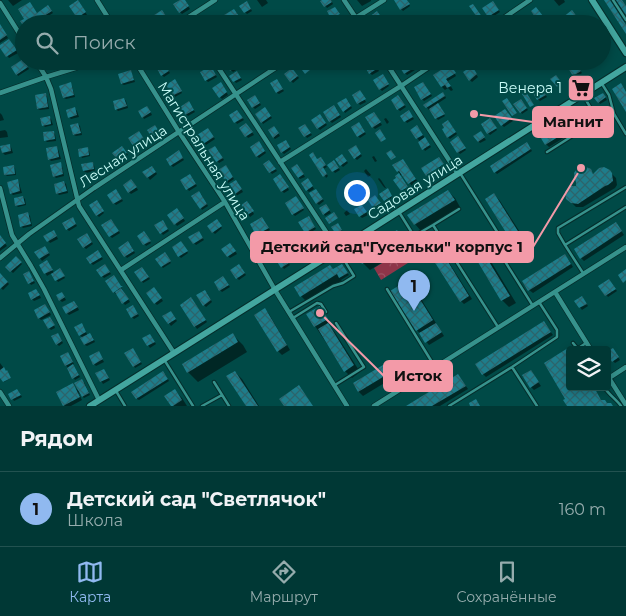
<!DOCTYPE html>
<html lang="ru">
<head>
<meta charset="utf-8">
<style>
  :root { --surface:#003835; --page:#0a3f3d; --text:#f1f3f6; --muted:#95acad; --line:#225250; --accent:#90b9f0 }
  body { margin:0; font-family:Montserrat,sans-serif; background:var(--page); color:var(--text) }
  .controls { position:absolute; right:15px; bottom:15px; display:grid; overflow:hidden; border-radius:5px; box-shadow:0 2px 8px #0003 }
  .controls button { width:45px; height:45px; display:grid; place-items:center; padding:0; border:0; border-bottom:1px solid var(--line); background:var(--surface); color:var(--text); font:25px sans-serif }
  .you { position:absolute; left:356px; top:192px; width:18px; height:18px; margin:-12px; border:4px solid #fff; border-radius:50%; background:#1a73e8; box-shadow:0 0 0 8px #1a73e833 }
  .badge { display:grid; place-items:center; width:32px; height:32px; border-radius:50%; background:var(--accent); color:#111; font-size:16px; font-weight:700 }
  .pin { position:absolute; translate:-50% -41px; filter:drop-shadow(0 1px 2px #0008) }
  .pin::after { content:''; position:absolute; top:26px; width:18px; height:15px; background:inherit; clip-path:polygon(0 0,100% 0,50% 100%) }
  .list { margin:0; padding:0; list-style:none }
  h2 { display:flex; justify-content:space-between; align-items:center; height:65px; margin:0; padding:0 20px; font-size:21px }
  h2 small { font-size:16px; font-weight:400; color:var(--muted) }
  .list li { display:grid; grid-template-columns:32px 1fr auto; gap:15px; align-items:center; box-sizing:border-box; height:75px; padding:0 20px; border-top:1px solid var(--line) }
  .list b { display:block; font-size:19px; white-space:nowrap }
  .list p { margin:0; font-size:16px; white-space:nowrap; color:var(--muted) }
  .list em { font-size:16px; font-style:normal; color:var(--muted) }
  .icon { flex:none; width:28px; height:28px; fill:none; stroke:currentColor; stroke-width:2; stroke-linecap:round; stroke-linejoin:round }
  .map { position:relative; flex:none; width:626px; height:406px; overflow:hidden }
  .search { position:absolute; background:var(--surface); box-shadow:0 2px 8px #0003; left:15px; right:15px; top:15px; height:55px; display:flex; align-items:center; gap:12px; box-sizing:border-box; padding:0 18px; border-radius:28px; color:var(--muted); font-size:19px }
  .sheet { height:140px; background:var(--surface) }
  nav { display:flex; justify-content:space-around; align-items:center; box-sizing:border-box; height:70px; border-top:1px solid var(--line); background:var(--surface); font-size:14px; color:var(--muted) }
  nav a { display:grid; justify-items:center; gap:2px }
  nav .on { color:var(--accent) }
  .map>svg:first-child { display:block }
  .park { fill:url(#park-crowns) }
  .shadow { fill:#0007 }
  .building { fill:url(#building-cross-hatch) }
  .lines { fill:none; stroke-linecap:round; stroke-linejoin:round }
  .lane-casing { stroke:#052d2b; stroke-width:4.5 }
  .street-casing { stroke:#052d2b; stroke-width:6 }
  .secondary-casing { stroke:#052d2b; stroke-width:8 }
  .lane { stroke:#36928c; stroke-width:2.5 }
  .street { stroke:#36928c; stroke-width:4.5 }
  .secondary { stroke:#43a69f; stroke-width:6 }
  .labels { text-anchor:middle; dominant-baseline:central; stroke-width:4; stroke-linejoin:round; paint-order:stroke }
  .poi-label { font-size:14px; fill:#c9fdf9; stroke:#004a47; text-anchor:end }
  .street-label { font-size:14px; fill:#c9fdf9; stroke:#004a47 }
  .leader { fill:none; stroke:#f39aa8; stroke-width:2 }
  .callout-dot { fill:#f39aa8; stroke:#004a47; stroke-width:2 }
  .callout { fill:#f39aa8; stroke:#f39aa8; stroke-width:2 }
  .callout-label { font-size:15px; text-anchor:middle; font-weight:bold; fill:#111 }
</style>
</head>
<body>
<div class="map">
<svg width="626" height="406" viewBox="0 0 626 406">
  <defs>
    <pattern id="park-crowns" width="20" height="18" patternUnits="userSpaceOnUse" patternTransform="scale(1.25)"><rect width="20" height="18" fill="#8f3549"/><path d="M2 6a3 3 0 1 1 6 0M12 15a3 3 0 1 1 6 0" fill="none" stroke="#9d5364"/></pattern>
    <pattern id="building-cross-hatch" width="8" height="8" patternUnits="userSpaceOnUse" patternTransform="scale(1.25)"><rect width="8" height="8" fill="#1e7d8b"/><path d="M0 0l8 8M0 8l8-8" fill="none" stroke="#2d646b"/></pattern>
  </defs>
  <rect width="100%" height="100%" fill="#004a47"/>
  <path class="park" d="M411,245L419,256L381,280L374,268Z"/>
  <path class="shadow" d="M8,0H22L13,6Z
    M182,0L185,1L190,9L182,14L180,12Z
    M257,0H266L268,3L262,7Z
    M324,0H331L333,4L327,8L322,1Z
    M357,0H371V1L362,6Z
    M398,0H407L410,6L403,11L401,9Z
    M554,0H564L565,2L559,6Z
    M80,3L87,15L80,19L71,6Z
    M248,4L252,11L247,14L245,12Z
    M494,4L500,12L491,18L489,16Z
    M50,9L53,13L35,24H24L22,21Z
    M337,10L340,16L334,20L332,18Z
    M236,12L241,21L238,24H231Z
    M164,13L168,21L164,24H158Z
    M0,25L8,38L0,43Z
    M11,42L18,53L9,58L0,46Z
    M259,61H274L275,62L265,69Z
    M314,61H325L326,63L318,67Z
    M484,61H495L497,65L491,70Z
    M25,63L29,69L18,76L17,74Z
    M237,63L239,68L233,72L231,70Z
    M375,63L379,71L372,75L370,73Z
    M411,64L415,70L407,75L405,73Z
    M165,66L170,73L164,77L162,75Z
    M577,66L582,73L576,77L574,75Z
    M451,67L456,76L448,81L453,90L451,91L448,88L445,90L442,87Z
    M212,69L217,77L208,82L206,80Z
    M473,70L478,77L472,82L470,80Z
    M131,72L132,74L135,82L124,85L122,84L120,75Z
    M294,72L299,78L293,83L286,75Z
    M238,74L242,80L236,83L231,76Z
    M385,78L389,86L382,91L380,89Z
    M177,83L182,93L175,97L173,95Z
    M278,83L284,91L279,94L277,93Z
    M70,84L72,86L75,97L66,99L64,98Z
    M425,85L432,96L424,101L422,99Z
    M223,86L228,95L222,99L220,97Z
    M541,88L547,97L540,101L538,99Z
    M361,93L366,102L360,105L353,95Z
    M45,94L47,96L49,109L40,110L38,109Z
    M445,96L446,98L437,104L445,116L438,120L430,109L429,110L425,105Z
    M605,96L607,100L600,104L599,102Z
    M257,98L261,105L255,109L253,107Z
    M124,99L126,101L128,108L118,111L116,109Z
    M400,99L406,107L400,111L398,109Z
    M348,101L352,108L345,113L344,111Z
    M522,103L528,110L522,114L521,112Z
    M190,105L195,112L188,116L186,114Z
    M336,108L341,117L332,123L330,121Z
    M75,109L77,111L79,117L71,119L69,117Z
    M149,109L152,115L144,119L143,117Z
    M267,111L272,118L263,124L262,122Z
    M507,112L513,121L504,127L502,125Z
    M585,112L591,121L549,147L546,144Z
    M0,113L2,115L4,120L0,121Z
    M239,113L244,120L237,124L231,115Z
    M410,114L414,119L407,123L402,116Z
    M375,115L382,125L375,129L373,127Z
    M49,117L51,119L53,125L45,127L43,125Z
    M321,117L327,125L320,130L318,128Z
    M386,118L389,122L387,124L384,119Z
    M492,121L497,130L490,135L488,133Z
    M78,124L80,126L82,135L76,136L74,135Z
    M450,124L457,134L450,139L448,137Z
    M305,125L312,135L307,138L300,128Z
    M248,126L254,135L248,138L241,128Z
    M360,126L366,134L360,138L358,136Z
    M157,129L161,135L155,139L153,137Z
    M276,129L280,136L275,139L273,137Z
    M419,129L431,147L425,151L420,142L412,130Z
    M5,130L7,132L8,137L0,138V131Z
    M53,132L55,134L56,141L47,142L45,140Z
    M210,132L215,139L206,145L204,143Z
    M141,135L147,145L138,150L136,148Z
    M482,135L486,140L480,143L478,141Z
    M460,140L466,150L460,154L451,142Z
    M287,143L291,149L284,154L282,152Z
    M10,145L11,147L13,153L5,155L3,153Z
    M261,145L266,153L259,158L257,156Z
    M529,146L532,151L497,174L495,172Z
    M56,147L58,149L61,159L51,161L49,159Z
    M87,149L89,151L90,156L82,158L81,156Z
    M217,149L224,160L219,163L210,151Z
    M357,149L362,156L357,160L355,158Z
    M124,150L128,155L119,160L118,159Z
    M180,154L184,160L173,167L171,165Z
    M374,156L377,161L375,162L372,157Z
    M344,157L348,163L343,167L341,165Z
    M318,160H322L327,167L323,169L328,176L326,178Z
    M403,160L418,182L412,186L403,174L400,176L408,189L404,192L396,176L400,174L394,166Z
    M441,160L445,167L429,177L427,175Z
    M92,163L94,165L95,171L86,173L84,171Z
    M271,163L277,171L272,174L265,165Z
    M60,164L62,166L64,176L56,178L54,176Z
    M336,164L340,170L335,173L329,165Z
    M13,166L15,168L16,175L7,176L5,174Z
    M299,167L305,177L300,179L299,178Z
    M227,168L234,179L228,183L226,181Z
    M154,169L157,174L150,180L144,172Z
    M366,169L371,175L368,177L364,171Z
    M590,170L594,175L609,171L616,178L617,185L615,188L583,207H576L567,198Z
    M192,178L197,186L189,191L182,181Z
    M282,178L289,190L284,193L282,191Z
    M379,178L381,180L386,188H385L383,186L378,179Z
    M17,181L19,183L22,193L13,195L11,193Z
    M64,182L66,184L68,193L59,195L57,193Z
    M133,182L138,190L131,194L129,192Z
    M310,182L314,189L309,192L307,190Z
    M238,183L243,192L236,196L235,194Z
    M353,190L355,193L349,197L347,195Z
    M448,191L455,198L460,207L421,231L415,224Z
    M318,192L324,201L319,205L317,203Z
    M389,192L393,198L387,202L385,200Z
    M118,193L123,201L116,205L114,203Z
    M201,194L208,206L202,210L201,208Z
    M494,194L500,201L527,243L519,248L513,241Z
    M23,197L25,199L26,205L18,207L16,205Z
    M377,198L382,205L376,209L374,207Z
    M297,199L304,210L295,216L293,214Z
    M98,204L104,213L99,217L97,215Z
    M249,205L254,214L250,217L243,206Z
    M327,207L331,213L325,216L324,214Z
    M364,208L368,215L362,218L360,216Z
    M347,210L350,214L346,216L344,213Z
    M179,211L185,221L177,226L169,215Z
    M28,214L30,216L32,226L23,228L21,226Z
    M310,219L316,229L308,234L300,222Z
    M264,220L270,230L259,236L251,225Z
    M74,221L77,226L69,231L67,229Z
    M113,222L120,233L112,238L110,236Z
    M164,223L169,231L163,235L156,226Z
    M218,223L222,228L215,234L213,232Z
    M339,226L343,232L338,235L336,234Z
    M619,227L624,235L584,261L581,258Z
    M144,232L151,243L146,246L139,236Z
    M397,232L404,238L409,246L370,270L363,263L359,256Z
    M55,233L58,239L50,243L45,236Z
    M200,234L204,240L196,245L194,243Z
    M88,236L93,244L86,249L84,247Z
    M0,237L7,246L0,251Z
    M130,244L135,253L127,258L119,248Z
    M183,245L188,253L181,258L179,256Z
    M232,246L237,254L230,258L228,256Z
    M480,248L487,255L516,303L509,307L502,300L473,252Z
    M46,249L50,255L42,261L36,252Z
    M99,254L103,259L93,265L91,263Z
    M166,255L171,263L163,268L162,267Z
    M445,256L472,299L464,304L461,301Z
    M16,258L22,264L13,273L7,267Z
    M285,258L290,265L284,269L278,260Z
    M568,259L573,267L533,293L529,290Z
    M49,264L54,273L62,272L65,278L58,282L52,273L47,276L41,265Z
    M330,266L334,270L343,267L349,275L341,280L342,281L308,303L301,296Z
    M107,268L111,274L104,278L102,276Z
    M241,268L246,275L239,280L237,278Z
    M144,270L150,279L143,283L142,281Z
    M29,272L35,283L31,285L25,275Z
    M0,274L9,284L3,290L0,287Z
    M116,279L130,302L125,305L117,293L116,294L114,292Z
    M225,280L230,287L222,292L220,290Z
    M408,282L413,286L444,336L429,345L417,330Z
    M610,282L617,291L608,297L600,286Z
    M156,291L163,301L157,305L155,303Z
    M38,292L41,298L34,301L32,299Z
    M62,293L66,300L62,302L60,300Z
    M207,293L212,302L206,307L204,305Z
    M584,300L588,306L582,310L576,302Z
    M193,301L207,322L197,329L181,305Z
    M76,304L79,310L69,315L67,313Z
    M47,307L51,315L41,320L39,318Z
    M135,309L139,316L134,319L132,317Z
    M265,310L269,314L290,350L282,355L278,351Z
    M322,311L330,322L327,324L334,331L360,372L352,378L345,371L315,326Z
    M172,314L177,321L171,326L164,317Z
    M52,320L55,328L51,330L49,328Z
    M544,323L553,335L486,377L483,374Z
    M82,325L88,336H92L95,342L87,346L85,345L83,338L80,335Z
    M58,334L63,343L59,346L57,344Z
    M150,335L156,344L150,348L144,339Z
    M233,335L243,345L247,352L198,382L188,372Z
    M134,351L142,364L135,368L134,366Z
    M614,351L620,360L615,363L613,361Z
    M100,355L104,362L96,366L94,364Z
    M69,356L74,364L72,365L75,368L80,377L75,380L66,365Z
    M0,363L11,378L4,382L0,375Z
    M387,364L392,368L396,376L363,396L359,392L354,384Z
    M104,370L110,380L103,384L97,374Z
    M235,372L242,379L259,406H247Z
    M531,372L541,386L534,390L531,387Z
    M165,374L169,381L139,400L137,399L133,392Z
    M458,375L468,389L440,406H409Z
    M84,382L90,395L84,398L78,392L82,400L71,406H65L64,405L72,385L80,392Z
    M175,391L182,398L187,406H172Z
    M19,392L22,397L14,401L10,394Z"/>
  <path class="building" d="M78,0L86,12L77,18L69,6Z
    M180,0H185L189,6L179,13L173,4Z
    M322,0H331L332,2L324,7L320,1Z
    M394,0H407L410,4L400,10Z
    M604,0H610L626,25V34Z
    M616,0H622L626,6V15Z
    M247,1L251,9L244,13L239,6Z
    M493,1L499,10L488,17L482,8Z
    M30,2L37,13L48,5L52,11L31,24H24V27L20,21L24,19L18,9Z
    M473,4L485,21L482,24L469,6Z
    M335,7L340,14L331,19L327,11Z
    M536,7L543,16L537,20L531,11Z
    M234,9L241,19L233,24H229L224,15Z
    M162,10L168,19L160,24H156L151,17Z
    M572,10L580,21L575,24H569L563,17Z
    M377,11L384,21L380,24H373L369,17Z
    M0,24L7,35L0,40Z
    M9,39L17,50L6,57L0,48V45Z
    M23,59L28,67L16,75L11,67Z
    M233,61H236L238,65L230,71L227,65Z
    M258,61H272L262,68Z
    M371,61H374L378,68L369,74L364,65Z
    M408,61H410L414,68L404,74L399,66Z
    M483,61H496L497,63L488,68Z
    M163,62L169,71L161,76L156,67Z
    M305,63L310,70L305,74L299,66Z
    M575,63L581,71L573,76L568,68Z
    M450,64L456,73L446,79L451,86L447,88L445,85L441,87L433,75Z
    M211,66L216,75L205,81L200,72Z
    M472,66L477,74L469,81L463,72Z
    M292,68L298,76L290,82L284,74Z
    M131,70L134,80L121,84L118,74Z
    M237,71L241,78L233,82L229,76Z
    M383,74L389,84L379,90L373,80Z
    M556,75L562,83L557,87L550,79Z
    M175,79L182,91L172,96L166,85Z
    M277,79L283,89L276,93L270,83Z
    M71,82L74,95L63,98L59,86Z
    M221,82L227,92L219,98L212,88Z
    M423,82L431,94L421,100L414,87Z
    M621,83L626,92V112L612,89Z
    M540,85L546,95L537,100L531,90Z
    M360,90L366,99L357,104L352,95Z
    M443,92L445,96L426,108L423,105Z
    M526,92L534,105L530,107L522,94Z
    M46,93L48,107L37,109L35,95Z
    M603,93L606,97L598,103L594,98Z
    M255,95L260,103L252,108L247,100Z
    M398,95L405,105L397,110L391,100Z
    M124,98L127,106L115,110L113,101Z
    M346,98L351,106L343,112L337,103Z
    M507,98L517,113L512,116L502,101Z
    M521,99L527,108L520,113L513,104Z
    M189,101L194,110L185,115L180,107Z
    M438,103L445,114L435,119L429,109Z
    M334,105L340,115L329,122L323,112Z
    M147,106L151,112L142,118L138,111Z
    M75,107L77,115L68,118L66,110Z
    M265,107L271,116L261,123L255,114Z
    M582,107L589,118L545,145L539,135Z
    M505,109L512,118L501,126L494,116Z
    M237,110L243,118L234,123L229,115Z
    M409,110L413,117L404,122L400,116Z
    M374,112L381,122L372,128L365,117Z
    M320,114L326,123L317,129L311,120Z
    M50,116L51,124L42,126L40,118Z
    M490,118L497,128L487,134L481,124Z
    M448,120L456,132L447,138L442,129L444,128L442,124Z
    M359,122L365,132L357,137L351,127Z
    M78,123L81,133L73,135L70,125Z
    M246,123L253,132L245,137L239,128Z
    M305,124L311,133L304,137L298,128Z
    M155,125L160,133L152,138L147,130Z
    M417,125L423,135L416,139L410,130Z
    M274,126L279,133L273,138L268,130Z
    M208,128L214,137L203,144L197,135Z
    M380,129L386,139L381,142L375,133Z
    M54,131L55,139L44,141L43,132Z
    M139,131L146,142L135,149L128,138Z
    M481,131L485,137L478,142L473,136Z
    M458,136L466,148L457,153L450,142Z
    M425,137L430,145L422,150L418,142Z
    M286,140L290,147L281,153L277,145Z
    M259,141L265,151L256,157L250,147Z
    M527,142L531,149L494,173L490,166Z
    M10,144L11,151L2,153L0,146Z
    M356,145L361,154L354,159L348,150Z
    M57,146L59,157L48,160L46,148Z
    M122,146L127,153L117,159L112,153Z
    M215,146L223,158L216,162L208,150Z
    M88,147L89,155L79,157L78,149Z
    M179,150L183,158L170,166L166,159Z
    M391,150L396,157L391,160L386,153Z
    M313,152L317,159L321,157L326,165L323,167L327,174L323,177L309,155Z
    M342,154L347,161L340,166L335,159Z
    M439,157L444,164L426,176L421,168Z
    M403,159L416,179L408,184L399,171L397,172L392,165Z
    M269,160L276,169L269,173L263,164Z
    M334,160L339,168L332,172L327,165Z
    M61,162L63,174L53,177L50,165Z
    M93,162L94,169L83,171L81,164Z
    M297,164L304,174L298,178L291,168Z
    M14,165L15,174L4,175L3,167Z
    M226,165L233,177L226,182L218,170Z
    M152,166L156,172L147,178L142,172Z
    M584,166L591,169L593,174L599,168L604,167L610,170L612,173L613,181L608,185L605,186L578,204L571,203L566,199L565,192L570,186H576V182L574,177V173L578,167Z
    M399,173L408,187L401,191L393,180L396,178L395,176Z
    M190,174L196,184L186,190L180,180Z
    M280,174L289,187L281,192L273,179Z
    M308,178L313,186L306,191L301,183Z
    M18,179L20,191L10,194L7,182Z
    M131,179L137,187L128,193L123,185Z
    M236,180L242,189L234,195L228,185Z
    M64,181L67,191L56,194L54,184Z
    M352,187L354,191L346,196L344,192Z
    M388,188L392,196L384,201L379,194Z
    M116,189L122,199L113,204L107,195Z
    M316,189L323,199L316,204L309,193Z
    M448,190L455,200L414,225L407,215Z
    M199,191L207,204L200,209L191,196Z
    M494,193L521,236L512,242L485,199Z
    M375,195L381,203L373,208L368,200Z
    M23,196L25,204L15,206L14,198Z
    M296,196L304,208L292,215L285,203Z
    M97,200L104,211L96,216L89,205Z
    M247,201L254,211L247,215L241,205Z
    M326,204L330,210L323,215L319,208Z
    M362,205L367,212L359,217L354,209Z
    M177,208L184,218L174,225L167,215Z
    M28,212L31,224L20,227L18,215Z
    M334,212L338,218L329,224L325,218Z
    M309,216L315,227L305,233L298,222Z
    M73,217L76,224L66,230L62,223Z
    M262,217L269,228L256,235L250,224Z
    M111,219L119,231L109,237L101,225Z
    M217,219L222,226L212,233L207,226Z
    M163,220L168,229L160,234L154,225Z
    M616,222L622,231L580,259L574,249Z
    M338,223L342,230L336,234L331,227Z
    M54,230L57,236L47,242L43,236Z
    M397,230L403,239L362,264L357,255Z
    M144,231L151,241L143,245L137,236Z
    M199,231L203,238L193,244L188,237Z
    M317,232L323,241L315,246L309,237Z
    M87,233L92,242L83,248L77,239Z
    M0,235L6,243L0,248Z
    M128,241L134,251L124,257L118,248Z
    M181,241L188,251L178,257L172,247Z
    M230,243L236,251L227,257L221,249Z
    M45,246L49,253L39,259L34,252Z
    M480,247L510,296L501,301L472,252Z
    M98,250L102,257L90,264L86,258Z
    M165,252L171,261L161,267L155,259Z
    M442,252L469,296L460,302L432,258Z
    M565,254L571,264L528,291L522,281Z
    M284,255L289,263L281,268L276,260Z
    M16,256L22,262L10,272L5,267Z
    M47,260L53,270L44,274L39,265Z
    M105,264L110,272L101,277L96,270Z
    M239,264L245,273L236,279L230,270Z
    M342,264L348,273L339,278L337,274L300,297L294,287L330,265L333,269Z
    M142,267L149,277L141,282L134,272Z
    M60,268L65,276L55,281L51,274Z
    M626,269V280L623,283L618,275Z
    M29,271L34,281L28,284L23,274Z
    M0,273L8,282L0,289Z
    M114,275L121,286H123L113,293L105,281Z
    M223,276L229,285L219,291L214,282Z
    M609,279L616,289L605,296L598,286Z
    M408,280L433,320L416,331L390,291Z
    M154,287L162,298L154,304L146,293Z
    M121,288L129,299L122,304L115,292Z
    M36,289L40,295L31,300L28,293Z
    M205,290L211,300L203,306L196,295Z
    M62,292L65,297L59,301L56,295Z
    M582,296L587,304L579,308L574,301Z
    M191,297L206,320L194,327L180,305Z
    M74,301L78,307L66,314L62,307Z
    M45,304L50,312L38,319L34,310Z
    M133,305L138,314L131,318L126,309Z
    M320,306L328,319L314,327L306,314Z
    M265,308L287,345L277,352L254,315Z
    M171,311L176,319L168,324L162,316Z
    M50,317L55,325L48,329L43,320Z
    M544,321L551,332L482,375L475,364Z
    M82,323L86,332L79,336L74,327Z
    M328,323L354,365L344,372L318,329Z
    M436,323L442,332L425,343L419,333Z
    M58,333L62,341L56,345L51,336Z
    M90,333L94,340L84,345L80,338Z
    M233,333L238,342L187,373L182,364Z
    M150,334L155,342L147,346L142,338Z
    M133,348L141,362L133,367L124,353Z
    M568,348L570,351V387H594L601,400H605L607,403H611L613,406H567L563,400L565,399L544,363Z
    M613,348L619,357L612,362L607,354V351Z
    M99,351L103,359L93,365L89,356Z
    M68,352L73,362L65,366L60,356Z
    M388,362L393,371L358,392L353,383Z
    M73,364L79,375L72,379L67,368Z
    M4,367L6,371L7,370L11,378L3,382L0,378V370Z
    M104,369L109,378L100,382L95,373Z
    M531,370L539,382L530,388L522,375Z
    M163,371L168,379L136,399L131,392Z
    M235,371L258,406H246L226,376Z
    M458,374L466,386L432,406H406Z
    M82,379L89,393L82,397L74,383Z
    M73,383L80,397L63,406L56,392Z
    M299,385L313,406H284L279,399Z
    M17,389L21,395L11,400L8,394Z
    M175,389L182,400L173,406H171L164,396Z
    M476,399L480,406H470L469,403Z"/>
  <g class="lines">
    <g class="lane-casing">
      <path id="lane" d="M613,0L626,20
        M602,84L609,95L614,114L626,134
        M547,152L596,121V117L583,95
        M460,173L506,246
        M399,212L414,236L433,225L498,327
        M433,225L459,209
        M494,244L533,306
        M565,245L558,233V228L626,187
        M583,273L565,245L626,207
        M387,289L435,367
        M289,312L333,286L343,283L354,276L338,250
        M293,318L317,303L321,304L326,312
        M573,343L577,348
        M577,349L586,343
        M165,361L193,406
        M512,367L537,406
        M214,382L229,406
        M335,385L364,367L336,323
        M604,387C609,395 616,399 621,406
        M116,391L125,406
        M202,406L222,395
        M449,406L512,367L557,337V330L539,302"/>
    </g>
    <g class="street-casing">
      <path id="street" d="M97,0L112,24
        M344,0L360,24
        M0,3L24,41
        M178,24L215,0
        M346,24L384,0
        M495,24L530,0
        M36,61L46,77L51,89L79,206L174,353
        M135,61L179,132L225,202L275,290L347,406
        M214,61L338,250
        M385,61L458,174
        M0,93L46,77L98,61
        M280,162L401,86L438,61
        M0,188L12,235L31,266L44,289L99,400
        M0,258L29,234L94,188L286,61
        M121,270L225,202
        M555,292L591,350
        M607,375L626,405
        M609,378L626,367
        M0,392L9,406
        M374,406L626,247"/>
    </g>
    <g class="secondary-casing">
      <path id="secondary" d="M592,0L626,53
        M90,406L330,255L626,67"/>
    </g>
    <use href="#lane" class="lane"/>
    <use href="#street" class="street"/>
    <use href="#secondary" class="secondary"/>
  </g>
  <defs>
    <g id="supermarket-square" transform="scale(1.4375)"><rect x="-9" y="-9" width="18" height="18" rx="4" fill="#f39aa8" stroke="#004a47"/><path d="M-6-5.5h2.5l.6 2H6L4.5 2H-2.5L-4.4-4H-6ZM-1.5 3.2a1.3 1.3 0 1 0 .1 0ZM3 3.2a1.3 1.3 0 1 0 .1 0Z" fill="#111"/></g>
  </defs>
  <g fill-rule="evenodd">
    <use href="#supermarket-square" x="581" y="88"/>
  </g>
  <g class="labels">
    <g class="poi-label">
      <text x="562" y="88">Венера 1</text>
    </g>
    <g class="street-label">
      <text transform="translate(204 151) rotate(58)">Магистральная улица</text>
      <text transform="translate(123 156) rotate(-33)">Лесная улица</text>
      <text transform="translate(415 187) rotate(-32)">Садовая улица</text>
    </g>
  </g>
  <path class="leader" d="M474 114L533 122M581 168L533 247M320 313L384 376"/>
  <g class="callout-dot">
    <circle cx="474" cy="114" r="5"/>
    <circle cx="581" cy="168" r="5"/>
    <circle cx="320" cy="313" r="5"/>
  </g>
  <g class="callout">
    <rect x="533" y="107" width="80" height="30" rx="5"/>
    <rect x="251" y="232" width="282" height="30" rx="5"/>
    <rect x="384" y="361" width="68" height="30" rx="5"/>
  </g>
  <g class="callout-label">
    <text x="573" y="127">Магнит</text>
    <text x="392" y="252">Детский сад"Гусельки" корпус 1</text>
    <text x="418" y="381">Исток</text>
  </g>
</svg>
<div class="controls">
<button><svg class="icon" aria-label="layers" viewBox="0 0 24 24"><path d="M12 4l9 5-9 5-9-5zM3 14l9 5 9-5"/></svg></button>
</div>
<div class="you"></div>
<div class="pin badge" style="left:414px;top:311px">1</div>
<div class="search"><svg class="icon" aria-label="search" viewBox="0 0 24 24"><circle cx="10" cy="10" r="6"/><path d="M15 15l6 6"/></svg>Поиск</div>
</div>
<section class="sheet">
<h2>Рядом<small></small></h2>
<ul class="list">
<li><span class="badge">1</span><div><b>Детский сад &quot;Светлячок&quot;</b><p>Школа</p></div><em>160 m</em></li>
</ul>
</section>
<nav>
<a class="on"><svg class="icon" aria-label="map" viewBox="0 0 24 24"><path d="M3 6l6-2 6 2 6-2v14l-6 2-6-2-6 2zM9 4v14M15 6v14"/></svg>Карта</a>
<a><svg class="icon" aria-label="directions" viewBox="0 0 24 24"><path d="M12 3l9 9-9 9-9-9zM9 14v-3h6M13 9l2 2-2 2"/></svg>Маршрут</a>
<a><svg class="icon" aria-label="saved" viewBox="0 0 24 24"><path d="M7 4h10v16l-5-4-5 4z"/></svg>Сохранённые</a>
</nav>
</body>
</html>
